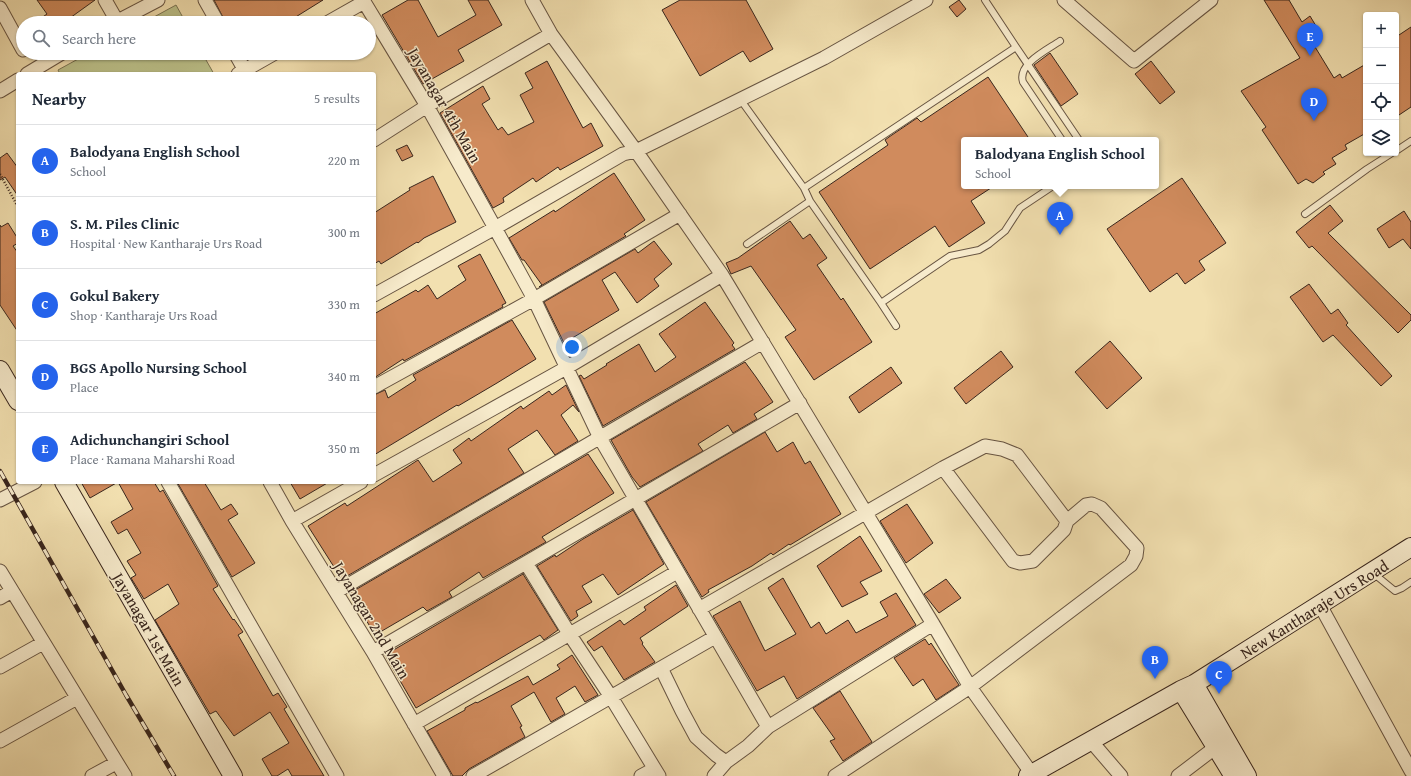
<!DOCTYPE html>
<html lang="en">
<head>
<meta charset="utf-8">
<style>
  :root { --surface:#fff; --page:#f2f2f3; --text:#1f2937; --muted:#747a83; --line:#e0e1e3; --accent:#2563eb }
  body { margin:0; font-family:"Gentium Book Plus",serif; background:var(--page); color:var(--text) }
  .controls { position:absolute; right:12px; top:12px; display:grid; overflow:hidden; border-radius:4px; box-shadow:0 1px 3px #0004 }
  .controls button { width:36px; height:36px; display:grid; place-items:center; padding:0; border:0; border-bottom:1px solid var(--line); background:var(--surface); color:var(--text); font:20px sans-serif }
  .you { position:absolute; left:572px; top:347px; width:14px; height:14px; margin:-10px; border:3px solid #fff; border-radius:50%; background:#1a73e8; box-shadow:0 0 0 6px #1a73e833 }
  .badge { display:grid; place-items:center; width:26px; height:26px; border-radius:50%; background:var(--accent); color:#fff; font-size:13px; font-weight:700 }
  .pin { position:absolute; translate:-50% -33px; filter:drop-shadow(0 1px 2px #0008) }
  .pin::after { content:''; position:absolute; top:21px; width:14px; height:12px; background:inherit; clip-path:polygon(0 0,100% 0,50% 100%) }
  .popup { position:absolute; left:961px; top:137px; width:198px; height:52px; box-sizing:border-box; display:grid; place-content:center; border-radius:4px; background:var(--surface); filter:drop-shadow(0 1px 3px #0005); font-size:13px; white-space:nowrap; color:var(--muted) }
  .popup b { font-size:15px; color:var(--text) }
  .popup::after { content:''; position:absolute; left:50%; top:100%; margin-left:-8px; border:8px solid transparent; border-top-color:var(--surface) }
  .list { margin:0; padding:0; list-style:none }
  h2 { display:flex; justify-content:space-between; align-items:center; height:52px; margin:0; padding:0 16px; font-size:17px }
  h2 small { font-size:13px; font-weight:400; color:var(--muted) }
  .list li { display:grid; grid-template-columns:26px 1fr auto; gap:12px; align-items:center; box-sizing:border-box; height:72px; padding:0 16px; border-top:1px solid var(--line) }
  .list b { display:block; font-size:15px; white-space:nowrap }
  .list p { margin:0; font-size:13px; white-space:nowrap; color:var(--muted) }
  .list em { font-size:13px; font-style:normal; color:var(--muted) }
  .icon { flex:none; width:22px; height:22px; fill:none; stroke:currentColor; stroke-width:2; stroke-linecap:round; stroke-linejoin:round }
  .map { position:relative; flex:none; width:1411px; height:776px; overflow:hidden }
  .search { position:absolute; background:var(--surface); box-shadow:0 1px 3px #0004; left:16px; top:16px; width:360px; height:44px; display:flex; align-items:center; gap:10px; box-sizing:border-box; padding:0 14px; border-radius:22px; color:var(--muted); font-size:15px }
  .panel { position:absolute; background:var(--surface); box-shadow:0 1px 3px #0004; left:16px; top:72px; width:360px; height:412px; border-radius:4px }
  .map>svg:first-child { display:block }
  .green { fill:#bcc28b; stroke:#7a7454 }
  .building { fill:#d08b5d; stroke:#39261d }
  .lines { fill:none; stroke-linecap:round; stroke-linejoin:round }
  .lane-casing { stroke:#675442; stroke-width:8 }
  .street-casing { stroke:#675442; stroke-width:15 }
  .secondary-casing { stroke:#39261d; stroke-width:20 }
  .path { stroke:#39261d; stroke-width:2.5; stroke-dasharray:1 2; stroke-linecap:butt }
  .lane { stroke:#f7ebcc; stroke-width:6 }
  .street { stroke:#f7ebcc; stroke-width:13 }
  .secondary { stroke:#f7ebcc; stroke-width:18 }
  .rail-casing { stroke:#39261d; stroke-width:4.5 }
  .rail { stroke:#f7ebcc; stroke-width:3; stroke-dasharray:9; stroke-linecap:butt }
  .labels { text-anchor:middle; dominant-baseline:central; stroke-width:3; stroke-linejoin:round; paint-order:stroke }
  .street-label { font-size:16px; fill:#39261d; stroke:#f7ebcc }
</style>
</head>
<body>
<div class="map">
<svg width="1411" height="776" viewBox="0 0 1411 776">
  <rect width="100%" height="100%" fill="#f2e0b0"/>
  <filter id="stains"><feTurbulence type="fractalNoise" baseFrequency=".005" numOctaves="4"/><feColorMatrix values="0 0 0 0 .2 0 0 0 0 .09 0 0 0 0 .02 0 0 0 .5 -.17"/></filter>
  <radialGradient id="worn" r=".72"><stop offset=".6" stop-color="#630" stop-opacity="0"/><stop offset="1" stop-color="#630" stop-opacity=".3"/></radialGradient>
  <path class="green" d="M176,5L186,23H143Z
    M89,53H202L214,74H60L58,70Z"/>
  <path class="building" d="M37,0H95L63,23H34L47,14Z
    M214,0H323L286,23H226Z
    M408,0H418L438,37L476,15L468,0H488L502,25L458,50L464,61L423,84L382,15Z
    M680,0H746L773,49L750,62L743,51L700,76L662,10Z
    M959,0L966,9L957,17L949,7Z
    M1264,0H1289L1302,22L1310,16L1319,31L1309,37L1334,78L1340,74L1342,78L1366,64V133L1345,145L1347,149L1332,158L1336,164L1323,172L1325,174L1313,183L1306,179L1298,184L1262,130L1266,127L1241,91L1300,58Z
    M1411,27V107L1396,117V37Z
    M1050,53L1078,94L1061,106L1034,65Z
    M547,61L583,128L591,123L603,146L560,170L558,167L536,182L533,178L503,198L504,202L493,208L440,113L483,86L490,99L482,104L498,130L502,127L508,135L534,122L520,95L533,88L525,73Z
    M1151,61L1175,92L1160,104L1135,74Z
    M988,77L1030,140H964V186H994L971,201L985,223L949,247L935,226L870,269L819,192L888,145L885,140L889,137L917,118L921,122Z
    M407,145L413,156L402,161L396,150Z
    M7,153L18,168V196L5,177L0,180V158Z
    M614,173L645,220L624,234L626,236L539,287L542,285L524,260H522L509,238L554,210L555,212Z
    M433,176L456,222L424,238L418,243L417,242L381,264L379,261L374,264V213L410,190L409,188Z
    M1182,178L1226,243L1199,261L1205,270L1185,284L1177,273L1150,292L1107,229Z
    M1330,205L1343,221L1328,233L1411,315V320L1398,333L1312,246L1309,248L1296,232Z
    M1404,211L1411,222V249L1403,239L1389,248L1377,229Z
    M790,221L803,239L810,234L827,258L817,265L841,300L843,298L872,342L814,380L785,337L796,330L751,266L731,274L726,263L738,258Z
    M8,223L18,239V243L13,246L18,253V332L0,305V225L1,227Z
    M654,241L672,264L654,279L659,286L637,303L615,272L602,280L619,310L564,343L544,302L635,249L638,253Z
    M480,254L506,303L502,305L503,307L404,361L403,359L374,378V314L416,290L418,292L428,285L437,299L466,280L458,266Z
    M1309,284L1331,314L1338,309L1348,323L1346,325L1392,376L1381,386L1333,335L1323,342L1290,297Z
    M705,302L734,343L732,345L735,349L603,426L579,376L581,375L584,379L607,365L606,364L639,344L655,372L676,357L659,334Z
    M512,320L536,359L497,383L458,406L457,405L374,455V395L385,390L388,398L416,380L413,375Z
    M1110,341L1142,378L1107,409L1075,372Z
    M1001,351L1013,367L966,404L954,388Z
    M745,362L756,377L773,402L754,414L757,419L733,433L728,425L698,444L703,451L640,487L632,477L611,440Z
    M891,367L902,383L859,413L849,397Z
    M566,385L579,412L573,405L561,415L578,441L555,455L537,430L508,449L524,473L342,579L341,578L308,526L345,503L347,506L418,460L433,482L462,463L453,450L469,438L471,441L521,406L523,409L549,391L552,395Z
    M765,432L777,452L793,442L805,464L810,461L841,514L790,545L789,544L773,555L771,553L752,566L708,590L709,592L702,597L646,502Z
    M588,454L614,493L542,537L546,542L483,578L479,572L449,592L452,597L427,611L423,607L375,635L350,593Z
    M81,482H154L160,492L163,490L218,586L213,589L233,620L234,619L243,632L238,635L273,696L278,693L287,707L284,709L324,776H292L288,769L277,776H272L262,759L289,743L270,712L234,736L216,711L210,714L155,620L179,604L168,584L144,599L131,578L136,575L127,561L141,553L127,529L118,534L111,522L133,509L118,482L90,498Z
    M177,482H204L221,510L231,504L238,514L228,520L255,563L232,577Z
    M290,482H329L300,499Z
    M907,504L933,543L906,563L880,521Z
    M633,510L664,564L618,595L603,574L582,586L592,602L576,611L578,616L571,621L537,566L555,555L556,557L583,539Z
    M860,536L882,571L860,582L868,594L842,607L817,566Z
    M523,574L558,630L544,640L540,635L416,708L385,655Z
    M783,578L811,628L819,622L826,634L848,620L856,633L888,616L880,602L896,593L916,625L797,699L784,676L757,691L713,616L740,601L765,651L796,634L768,588Z
    M946,579L961,598L939,613L924,594Z
    M676,585L688,606L640,638L643,643L642,644L655,662L624,680L602,646L594,651L587,642L620,620L624,625L646,610L644,607Z
    M925,639L929,645L931,643L959,685L936,700L923,679L913,686L894,658Z
    M572,655L598,695L585,702L575,686L556,698L565,714L551,722L534,692L511,706L522,726L520,727L525,737L469,769L462,776H453L427,731L465,710V708L476,702L477,703L528,676L533,685L560,669L557,665Z
    M840,691L872,742L843,761L830,741L835,739L813,708Z"/>
  <g class="lines">
    <g class="lane-casing">
      <path id="lane" d="M985,0L1016,47L1079,140
        M1060,41C1047,50 1017,64 1023,82L1062,140
        M740,99L804,188L810,201L881,303
        M1396,151L1411,141
        M804,188L1016,47
        M1305,214L1367,169L1392,153
        M747,244L810,201
        M896,326L881,303L950,256L979,250L989,244L1005,231L1020,208L1053,186
        M1373,573L1395,591L1402,588L1411,582"/>
    </g>
    <g class="street-casing">
      <path id="street" d="M105,0L117,21
        M205,0L218,23
        M363,0L427,106L495,228L534,299L600,438L768,727
        M532,0L551,34L636,151L722,275L933,624L970,687L1032,774
        M1064,0L1134,61L1211,0
        M0,8L23,50
        M114,23L158,0
        M327,23L364,2
        M235,53L247,74
        M27,74L62,53
        M238,74L275,53
        M0,91L18,80
        M374,140L427,106L551,34
        M374,295L495,228L623,154L636,151L824,58L926,0
        M374,387L534,299L680,214
        M374,475L566,368L722,275
        M168,482L337,776
        M270,482L292,521L373,652L444,776
        M0,500L35,482
        M292,521L361,482
        M526,563L570,635L611,697L659,776
        M0,571L125,776
        M336,592L763,342
        M0,598L12,591
        M1320,605L1411,771
        M699,609L943,468L985,446L1002,449L1017,455L1067,521
        M373,652L800,403
        M0,667L43,643
        M661,668L682,711L696,737L716,755L726,762
        M414,724L677,572
        M0,741L77,698
        M1091,741L1121,776
        M92,776L116,763
        M473,776L715,637
        M641,776L654,769
        M714,776L726,762L748,746L768,727L933,624
        M835,776L970,687L1131,565L1136,556L1137,548L1101,508L1092,504L1086,505L1067,521L1064,530L1033,561L1020,563L1013,561L943,468
        M1178,776L1216,747"/>
    </g>
    <g class="secondary-casing">
      <path id="secondary" d="M0,370L18,401
        M64,482L233,776
        M1194,684L1247,776
        M1181,690L1230,770
        M1028,776L1181,690L1194,684L1411,547"/>
    </g>
    <path class="path" d="M0,174L18,207"/>
    <use href="#lane" class="lane"/>
    <use href="#street" class="street"/>
    <use href="#secondary" class="secondary"/>
    <g class="rail-casing">
      <path id="rail" d="M0,471L126,695L174,776"/>
    </g>
    <use href="#rail" class="rail"/>
  </g>
  <g class="labels">
    <g class="street-label">
      <text transform="translate(445 105) rotate(60)">Jayanagar 4th Main</text>
      <text transform="translate(1314 609) rotate(-32)">New Kantharaje Urs Road</text>
      <text transform="translate(372 620) rotate(59)">Jayanagar 2nd Main</text>
      <text transform="translate(149 629) rotate(60)">Jayanagar 1st Main</text>
    </g>
  </g>
  <rect width="100%" height="100%" filter="url(#stains)"/>
  <rect width="100%" height="100%" fill="url(#worn)"/>
</svg>
<div class="controls">
<button>+</button>
<button>−</button>
<button><svg class="icon" aria-label="locate" viewBox="0 0 24 24"><circle cx="12" cy="12" r="6"/><path d="M12 2v4M12 18v4M2 12h4M18 12h4"/></svg></button>
<button><svg class="icon" aria-label="layers" viewBox="0 0 24 24"><path d="M12 4l9 5-9 5-9-5zM3 14l9 5 9-5"/></svg></button>
</div>
<div class="you"></div>
<div class="pin badge" style="left:1060px;top:235px">A</div>
<div class="popup"><b>Balodyana English School</b>School</div>
<div class="pin badge" style="left:1155px;top:679px">B</div>
<div class="pin badge" style="left:1219px;top:694px">C</div>
<div class="pin badge" style="left:1314px;top:121px">D</div>
<div class="pin badge" style="left:1310px;top:56px">E</div>
<div class="search"><svg class="icon" aria-label="search" viewBox="0 0 24 24"><circle cx="10" cy="10" r="6"/><path d="M15 15l6 6"/></svg>Search here</div>
<section class="panel">
<h2>Nearby<small>5 results</small></h2>
<ul class="list">
<li><span class="badge">A</span><div><b>Balodyana English School</b><p>School</p></div><em>220 m</em></li>
<li><span class="badge">B</span><div><b>S. M. Piles Clinic</b><p>Hospital · New Kantharaje Urs Road</p></div><em>300 m</em></li>
<li><span class="badge">C</span><div><b>Gokul Bakery</b><p>Shop · Kantharaje Urs Road</p></div><em>330 m</em></li>
<li><span class="badge">D</span><div><b>BGS Apollo Nursing School</b><p>Place</p></div><em>340 m</em></li>
<li><span class="badge">E</span><div><b>Adichunchangiri School</b><p>Place · Ramana Maharshi Road</p></div><em>350 m</em></li>
</ul>
</section>
</div>
</body>
</html>
